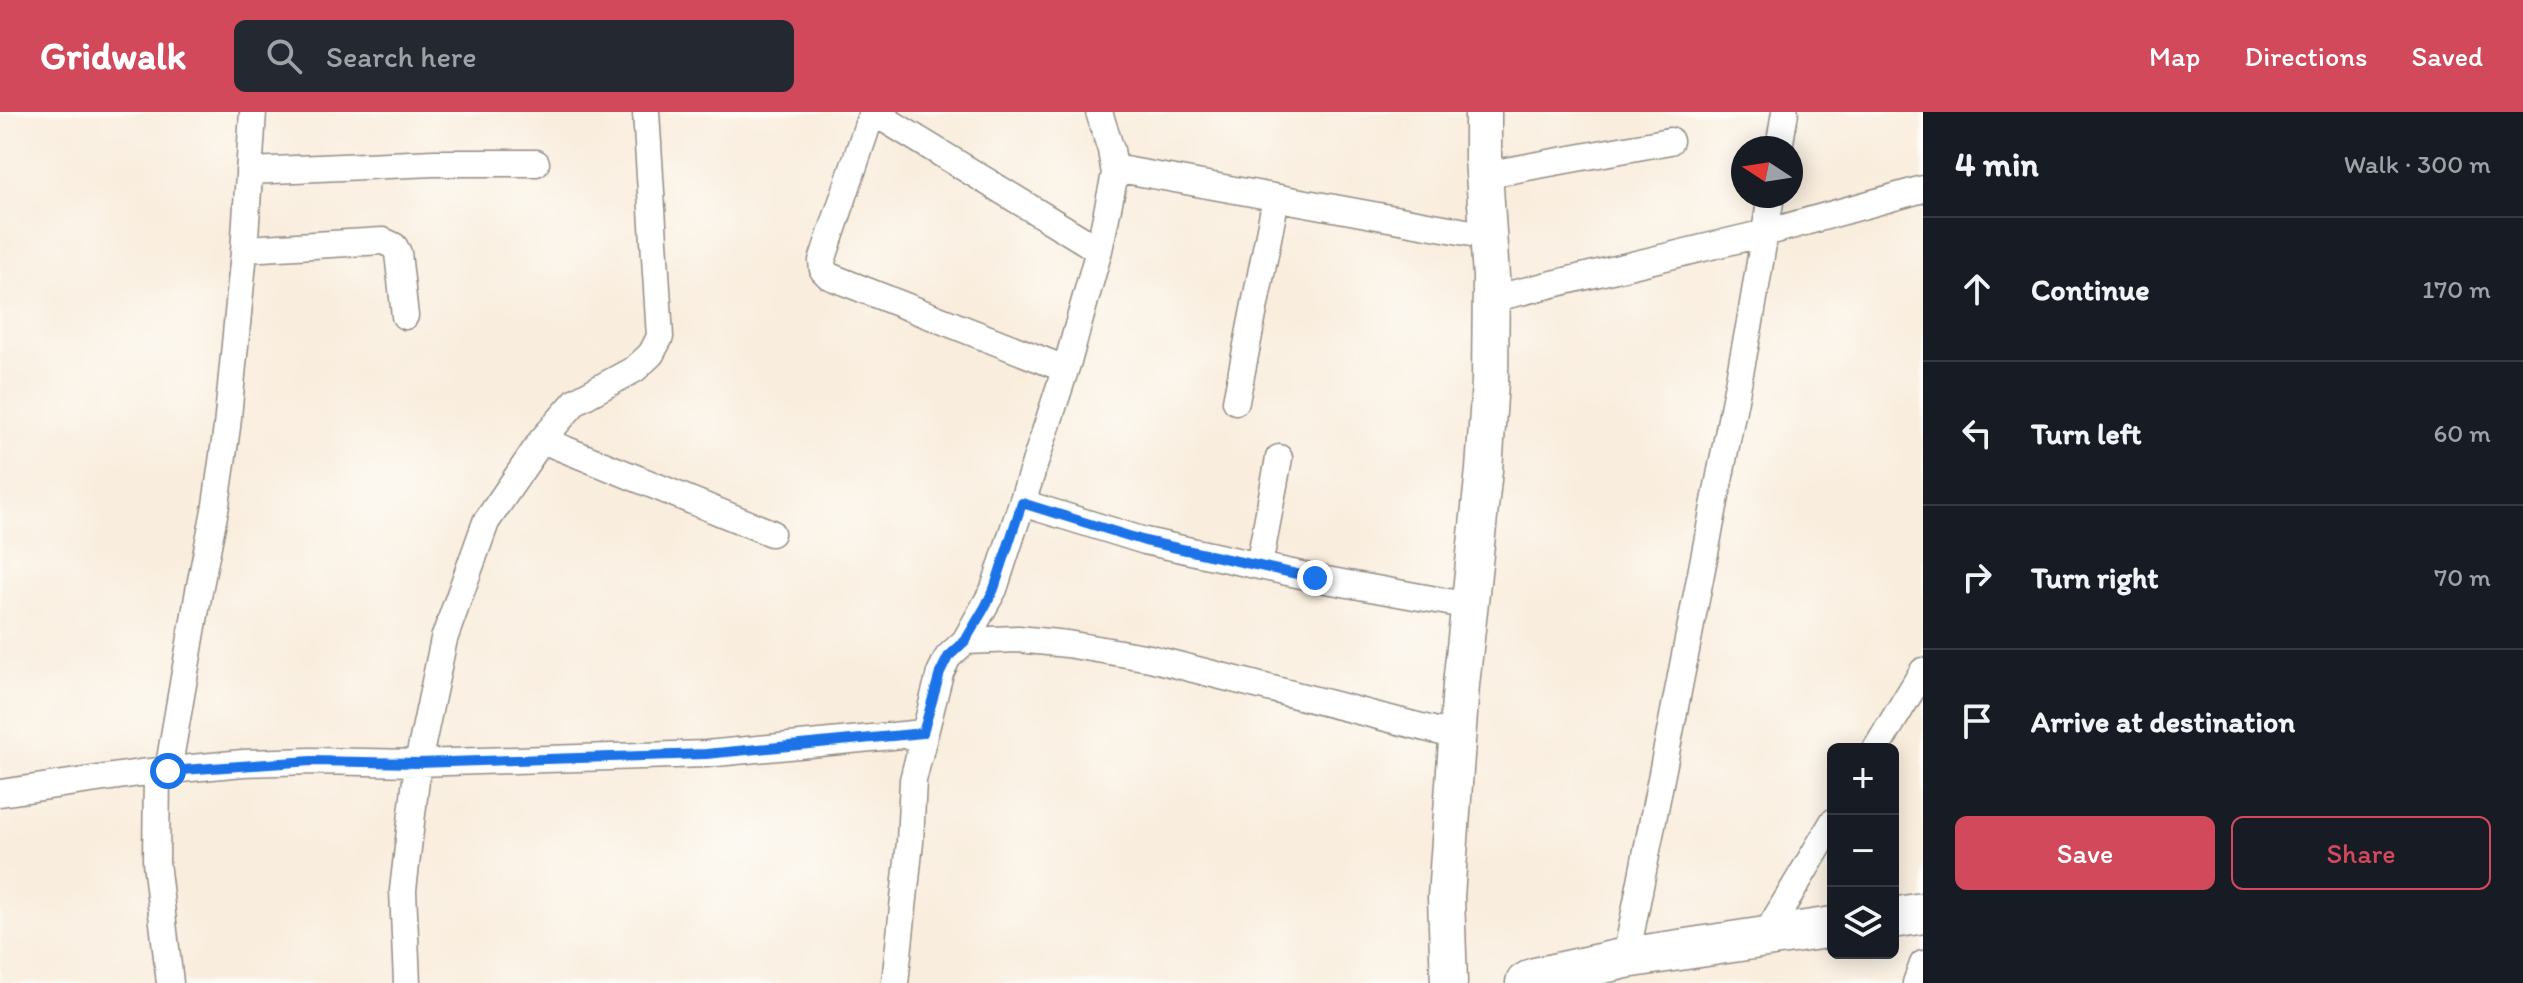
<!DOCTYPE html>
<html lang="en">
<head>
<meta charset="utf-8">
<style>
  :root { --surface:#171b24; --page:#242831; --text:#f1f3f6; --muted:#9ea1a6; --line:#363941; --accent:#d1495b }
  body { margin:0; font-family:Itim,sans-serif; background:var(--page); color:var(--text) }
  .controls { position:absolute; right:24px; bottom:24px; display:grid; overflow:hidden; border-radius:12px; box-shadow:0 4px 20px #0003 }
  .controls button { width:72px; height:72px; display:grid; place-items:center; padding:0; border:0; border-bottom:2px solid var(--line); background:var(--surface); color:var(--text); font:40px sans-serif }
  .compass { position:absolute; left:1731px; top:24px; width:72px; height:72px; border-radius:50%; background:var(--surface); box-shadow:0 4px 20px #0003; rotate:282deg }
  .stop { position:absolute; width:24px; height:24px; margin:-18px; border:6px solid #1a73e8; border-radius:50%; background:#fff }
  .stop.end { background:#1a73e8; border-color:#fff; box-shadow:0 2px 8px #0008 }
  .list { margin:0; padding:0; list-style:none }
  h2 { display:flex; justify-content:space-between; align-items:center; height:104px; margin:0; padding:0 32px; font-size:34px }
  h2 small { font-size:26px; font-weight:400; color:var(--muted) }
  .list li { display:grid; grid-template-columns:52px 1fr auto; gap:24px; align-items:center; box-sizing:border-box; height:144px; padding:0 32px; border-top:2px solid var(--line) }
  .list b { display:block; font-size:30px; white-space:nowrap }
  .list em { font-size:26px; font-style:normal; color:var(--muted) }
  .actions { display:flex; gap:16px; padding:24px 32px }
  .actions a { flex:1; padding:18px 0; border:2px solid var(--accent); border-radius:12px; text-align:center; font-size:28px; color:var(--accent) }
  .actions .main { background:var(--accent); color:#fff }
  .icon { flex:none; width:44px; height:44px; fill:none; stroke:currentColor; stroke-width:2; stroke-linecap:round; stroke-linejoin:round }
  .map { position:relative; flex:none; width:1923px; height:871px; overflow:hidden }
  header { display:flex; align-items:center; gap:48px; box-sizing:border-box; height:112px; padding:0 40px; background:var(--accent); color:#fff }
  header strong { font-size:38px }
  nav { display:flex; gap:44px; margin-inline-start:auto; font-size:28px }
  .search { width:560px; height:72px; background:var(--page); display:flex; align-items:center; gap:20px; box-sizing:border-box; padding:0 28px; border-radius:12px; color:var(--muted); font-size:30px }
  main { display:flex }
  aside { flex:1; background:var(--surface) }
  .map>svg:first-child { display:block }
  .lines { fill:none; stroke-linecap:round; stroke-linejoin:round }
  .street-casing { stroke:#928c84; stroke-width:29 }
  .secondary-casing { stroke:#928c84; stroke-width:39 }
  .primary-casing { stroke:#928c84; stroke-width:43 }
  .street { stroke:#fff; stroke-width:26 }
  .secondary { stroke:#fff; stroke-width:36 }
  .primary { stroke:#fff; stroke-width:40 }
  .route { stroke:#1a73e8; stroke-width:10 }
</style>
</head>
<body>
<header>
<strong>Gridwalk</strong>
<div class="search"><svg class="icon" aria-label="search" viewBox="0 0 24 24"><circle cx="10" cy="10" r="6"/><path d="M15 15l6 6"/></svg>Search here</div>
<nav><a>Map</a><a>Directions</a><a>Saved</a></nav>
</header>
<main>
<div class="map">
<svg width="1923" height="871" viewBox="0 0 1923 871">
  <rect width="100%" height="100%" fill="#fdfcf7"/>
  <filter id="ink" filterUnits="userSpaceOnUse"><feTurbulence type="fractalNoise" baseFrequency=".0125" numOctaves="2"/><feDisplacementMap in="SourceGraphic" scale="16" xChannelSelector="R" yChannelSelector="G"/><feConvolveMatrix kernelMatrix="1 2 1 2 8 2 1 2 1" color-interpolation-filters="sRGB"/></filter>
  <filter id="wash" filterUnits="userSpaceOnUse"><feTurbulence type="fractalNoise" baseFrequency=".006" numOctaves="4" result="noise"/><feDisplacementMap in="SourceGraphic" scale="32" xChannelSelector="R" yChannelSelector="G"/><feGaussianBlur stdDeviation="1.8" result="paint"/><feColorMatrix in="noise" values="0 0 0 0 0 0 0 0 0 0 0 0 0 0 0 0 0 1.4 0 .05"/><feComposite in="paint" operator="in"/></filter>
  <g filter="url(#wash)">
    <rect width="100%" height="100%" fill="#f9eddd"/>
  </g>
  <g filter="url(#ink)">
    <g class="lines">
      <g class="street-casing">
        <path id="street" d="M872,0L822,149L823,158L829,164L1065,257
          M873,0L1099,138
          M1779,36L1785,0
          M1114,56L1488,124
          M249,59L434,51H536
          M1484,63L1670,29
          M244,137L383,129L394,134L398,141L405,204
          M1491,187L1765,121L1923,77
          M1236,289L1276,86
          M542,328L771,421
          M1022,391L1145,429L1315,466L1470,494
          M1259,454L1279,346
          M965,529L1018,527L1067,532L1150,546L1457,624
          M1876,637L1923,559
          M168,659L199,479L216,393L227,315L244,140L253,0
          M157,660L156,750L170,871
          M0,681L140,661L243,651L311,649L418,651L706,642L923,621
          M1764,826L1833,710
          M1626,846L1750,210L1771,84
          M407,871L403,778L418,651L444,527L486,410L542,328L576,289L635,257L651,242L660,225L646,0
          M895,871L910,730L913,668L940,561L948,545L965,529L994,477L1069,246L1099,138L1115,62L1111,38L1099,0
          M1916,871L1923,852"/>
      </g>
      <g class="secondary-casing">
        <path id="secondary" d="M1449,871L1446,785L1461,573L1484,358L1490,270L1491,165L1483,46V0"/>
      </g>
      <g class="primary-casing">
        <path id="primary" d="M1893,806L1923,801
          M1526,871L1535,866L1626,846L1833,815"/>
      </g>
      <use href="#street" class="street"/>
      <use href="#secondary" class="secondary"/>
      <use href="#primary" class="primary"/>
    </g>
  </g>
  <g class="lines" filter="url(#ink)">
    <path class="route" d="M168,659L311,649L418,651L706,642L923,621L940,561L948,545L965,529L985,495L994,477L1022,391L1145,429L1315,466"/>
  </g>
</svg>
<div class="controls">
<button>+</button>
<button>−</button>
<button><svg class="icon" aria-label="layers" viewBox="0 0 24 24"><path d="M12 4l9 5-9 5-9-5zM3 14l9 5 9-5"/></svg></button>
</div>
<svg class="compass" viewBox="-18 -18 36 36"><path d="M0-13l5 13h-10z" fill="#e53935"/><path d="M0 13l5-13h-10z" fill="#9ea1a6"/></svg>
<div class="stop" style="left:168px;top:659px"></div>
<div class="stop end" style="left:1315px;top:466px"></div>
</div>
<aside>
<h2>4 min<small>Walk · 300 m</small></h2>
<ul class="list">
<li><svg class="icon" aria-label="ahead" viewBox="0 0 24 24"><path d="M12 20V5M6 11l6-6 6 6"/></svg><div><b>Continue</b></div><em>170 m</em></li>
<li><svg class="icon" aria-label="left" viewBox="0 0 24 24"><path d="M17 20v-9H6M10 6l-5 5 5 5"/></svg><div><b>Turn left</b></div><em>60 m</em></li>
<li><svg class="icon" aria-label="right" viewBox="0 0 24 24"><path d="M7 20v-9h11M14 6l5 5-5 5"/></svg><div><b>Turn right</b></div><em>70 m</em></li>
<li><svg class="icon" aria-label="arrive" viewBox="0 0 24 24"><path d="M6 21V4h12l-3 4 3 4H6"/></svg><div><b>Arrive at destination</b></div></li>
</ul>
<div class="actions"><a class="main">Save</a><a>Share</a></div>
</aside>
</main>
</body>
</html>
